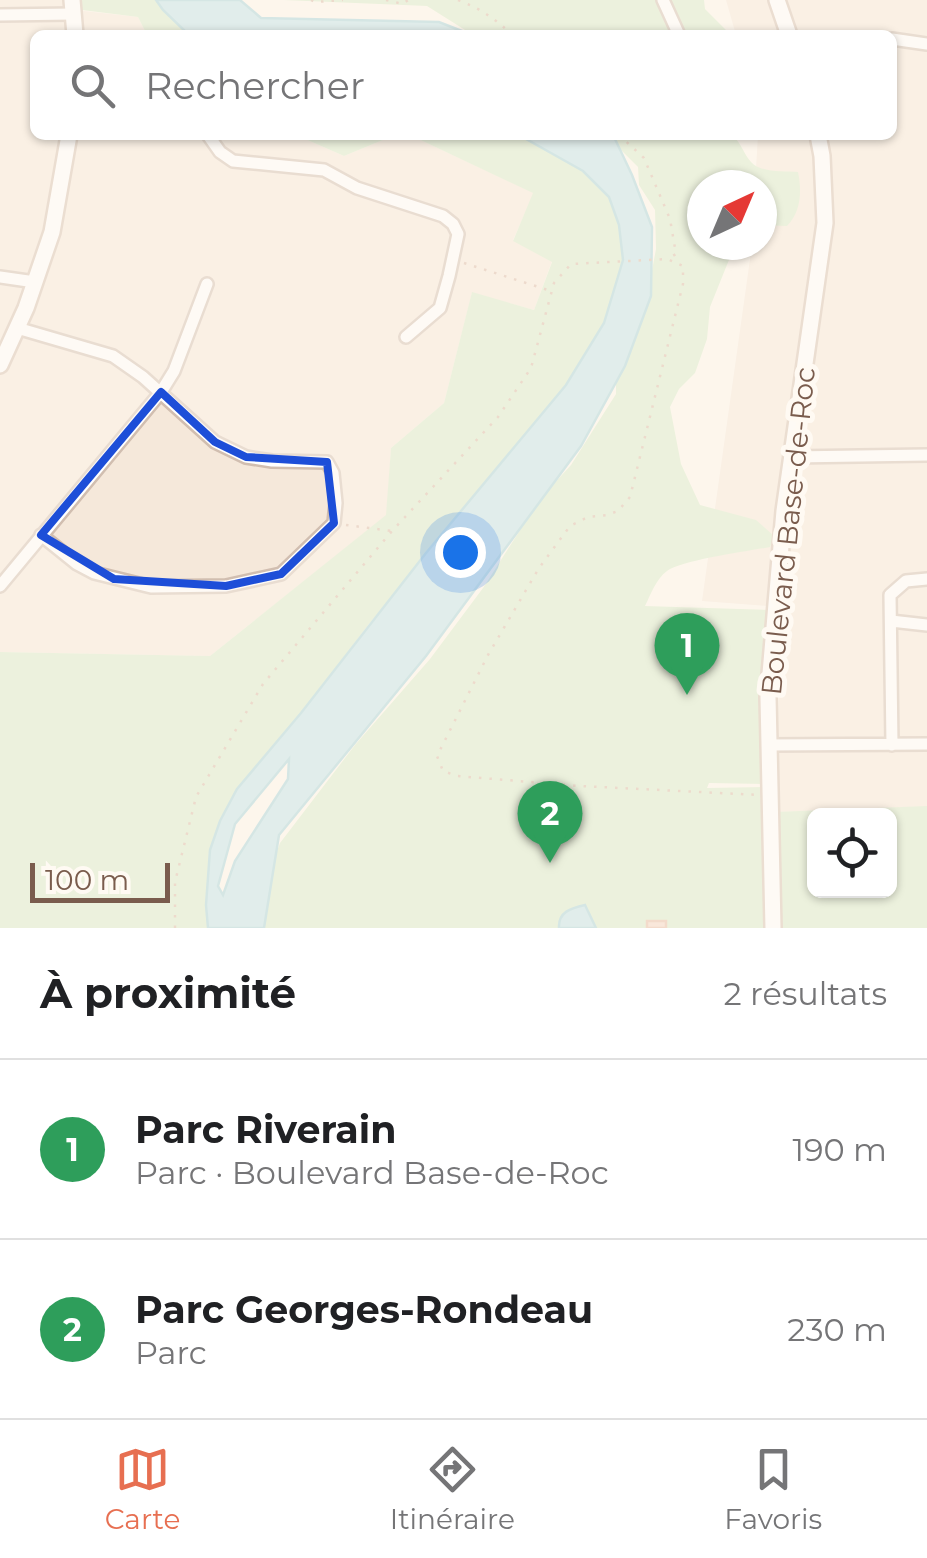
<!DOCTYPE html>
<html lang="fr">
<head>
<meta charset="utf-8">
<style>
  :root { --surface:#fff; --page:#f6f6f6; --text:#202124; --muted:#757577; --line:#e0e0e0; --accent:#e76f51 }
  body { margin:0; font-family:Montserrat,sans-serif; background:var(--page); color:var(--text) }
  .controls { position:absolute; right:30px; bottom:30px; display:grid; overflow:hidden; border-radius:15px; box-shadow:0 2px 8px #0004 }
  .controls button { width:90px; height:90px; display:grid; place-items:center; padding:0; border:0; border-bottom:2px solid var(--line); background:var(--surface); color:var(--text); font:50px sans-serif }
  .compass { position:absolute; left:687px; top:170px; width:90px; height:90px; border-radius:50%; background:var(--surface); box-shadow:0 2px 8px #0004; rotate:44deg }
  .scale { position:absolute; left:30px; bottom:25px; width:140px; box-sizing:border-box; padding-left:10px; border:5px solid #7a5c4d; border-top:0; font-size:28px; line-height:35px; white-space:nowrap; color:#7a5c4d; -webkit-text-stroke:8px #fffaf3; paint-order:stroke }
  .you { position:absolute; left:460px; top:552px; width:35px; height:35px; margin:-25px; border:8px solid #fff; border-radius:50%; background:#1a73e8; box-shadow:0 0 0 15px #1a73e833 }
  .badge { display:grid; place-items:center; width:65px; height:65px; border-radius:50%; background:var(--accent); color:#fff; font-size:32px; font-weight:700 }
  .pin { position:absolute; translate:-50% -82px; filter:drop-shadow(0 2px 5px #0008) }
  .pin::after { content:''; position:absolute; top:52px; width:35px; height:30px; background:inherit; clip-path:polygon(0 0,100% 0,50% 100%) }
  .list { margin:0; padding:0; list-style:none }
  h2 { display:flex; justify-content:space-between; align-items:center; height:130px; margin:0; padding:0 40px; font-size:42px }
  h2 small { font-size:32px; font-weight:400; color:var(--muted) }
  .list li { display:grid; grid-template-columns:65px 1fr auto; gap:30px; align-items:center; box-sizing:border-box; height:180px; padding:0 40px; border-top:2px solid var(--line) }
  .list b { display:block; font-size:38px; white-space:nowrap }
  .list p { margin:0; font-size:32px; white-space:nowrap; color:var(--muted) }
  .list em { font-size:32px; font-style:normal; color:var(--muted) }
  .icon { flex:none; width:55px; height:55px; fill:none; stroke:currentColor; stroke-width:2; stroke-linecap:round; stroke-linejoin:round }
  .map { position:relative; flex:none; width:927px; height:928px; overflow:hidden }
  .search { position:absolute; background:var(--surface); box-shadow:0 2px 8px #0004; left:30px; right:30px; top:30px; height:110px; display:flex; align-items:center; gap:25px; box-sizing:border-box; padding:0 35px; border-radius:15px; color:var(--muted); font-size:38px }
  .sheet { height:490px; background:var(--surface) }
  nav { display:flex; justify-content:space-around; align-items:center; box-sizing:border-box; height:140px; border-top:2px solid var(--line); background:var(--surface); font-size:28px; color:var(--muted) }
  nav a { display:grid; justify-items:center; gap:5px }
  nav .on { color:var(--accent) }
  .map>svg:first-child { display:block }
  .residential { fill:#f5e8da }
  .green { fill:#d8ecc9; fill-rule:evenodd }
  .water { fill:#bfe3e8; stroke:#a5d3da; stroke-width:2.5; fill-rule:evenodd }
  .building { fill:#f3d5c3; stroke:#e6bba3; stroke-width:2.5 }
  .lines { fill:none; stroke-linecap:round; stroke-linejoin:round }
  .street-casing { stroke:#d1beb0; stroke-width:16 }
  .secondary-casing { stroke:#d6c0b0; stroke-width:20 }
  .path { stroke:#d9b8a5; stroke-width:2.5; stroke-dasharray:2.5 8; stroke-linecap:butt }
  .street { stroke:#fff; stroke-width:11 }
  .secondary { stroke:#fff; stroke-width:15 }
  .marked { fill:none; stroke:#1d4ed8; stroke-width:8; stroke-linejoin:round }
  .labels { text-anchor:middle; dominant-baseline:central; stroke-width:10; stroke-linejoin:round; paint-order:stroke }
  .street-label { font-size:28px; fill:#7a5c4d; stroke:#fffaf3 }
</style>
</head>
<body>
<div class="map">
<svg width="927" height="928" viewBox="0 0 927 928">
  <rect width="100%" height="100%" fill="#fdf6ec"/>
  <path class="residential" d="M0,0H65L66,9L138,17L147,35H35V135H296L344,156L395,135H410L534,193L513,240L552,261L534,310L472,293L444,403L391,448L387,515L210,656L0,652Z
    M726,0H927V808L774,812L782,607L702,601L752,245H762V185H755L758,135H892V35H736Z"/>
  <path class="green" d="M81,0H156L163,10L189,35H147L138,17L82,10Z
    M283,0H704L705,9L731,35H473L427,6Z
    M296,135H395L344,156Z
    M410,135H519L583,171L609,197L619,225L623,260L604,323L566,385L369,624L301,713L210,850L206,905L208,928H0V652L210,656L386,515L391,448L444,403L472,292L534,310L552,262L513,241L533,193Z
    M606,135H732C741,142 743,153 751,162C761,173 783,171 798,172C802,191 801,212 787,226L762,225V185H702V245H735L710,307L707,339L695,373L679,389L670,407L681,464L700,505L756,520L774,536L770,547C749,551 682,560 667,571C656,579 651,594 645,606L771,610L767,784L709,783L707,788L766,787L769,928H261L264,886L280,843L355,745L430,659L483,588L540,499L571,465L616,394V375L645,308L656,249L655,210L639,185L638,167Z
    M927,806V928H776L774,812ZM814,816H890V891H814Z"/>
  <path class="water" d="M156,0H240L261,18L439,22L472,35H189L163,10Z
    M519,135H609L615,139L632,175L652,227L651,296L625,366L581,446L426,656L279,835L264,928H208L206,905L210,850L220,821L237,789L301,713L426,553L566,385L604,323L623,260L619,225L609,197L583,171ZM289,759L288,779L235,861L223,895L218,886L235,824Z
    M585,905L596,928H559C558,912 571,908 585,905Z"/>
  <path class="building" d="M647,921H666V928H647Z"/>
  <g class="lines">
    <g class="street-casing">
      <path id="street" d="M663,0L679,35
        M0,15L73,14
        M892,39L927,44
        M208,135L220,152L233,161L324,170L357,188L443,216L453,224L458,234L449,276L440,308L406,337
        M0,277L35,282
        M17,328L113,356L143,377L215,442L246,457L272,461L327,462L333,473L336,503L334,523L281,574L226,586L151,587L94,573L77,564L41,535
        M792,457L927,455
        M0,586L161,392L174,371L207,284
        M891,621L927,625
        M769,745L927,744
        M892,745L890,595L906,581L927,579"/>
    </g>
    <g class="secondary-casing">
      <path id="secondary" d="M72,0L75,35
        M777,0L789,35
        M0,365L26,308L52,232L69,135
        M773,928L768,697L784,511L825,223L822,156L818,135"/>
    </g>
    <path class="path" d="M311,0L315,2L343,0
      M386,0L403,4L408,0
      M458,0C479,8 496,19 512,35
      M619,135L644,158L670,219L676,254L669,258
      M464,263L551,291
      M346,525L392,531
      M175,928V882L196,797L263,684L392,531L498,417L531,368L554,283L571,264L667,259L683,266V284L630,497L618,511L607,515L588,517L570,526L539,568L488,655L437,756L443,771L457,776L580,786L759,795"/>
    <use href="#street" class="street"/>
    <use href="#secondary" class="secondary"/>
  </g>
  <path d="M0 0H927V928H0ZM161,392L215,442L246,457L327,462L334,523L281,574L226,586L114,579L41,535Z" fill="#fdf6ec" fill-opacity=".55" fill-rule="evenodd"/>
  <path class="marked" d="M161,392L215,442L246,457L327,462L334,523L281,574L226,586L114,579L41,535Z"/>
  <g class="labels">
    <g class="street-label">
      <text transform="translate(788 531) rotate(-84)">Boulevard Base-de-Roc</text>
    </g>
  </g>
</svg>
<div class="controls">
<button><svg class="icon" aria-label="locate" viewBox="0 0 24 24"><circle cx="12" cy="12" r="6"/><path d="M12 2v4M12 18v4M2 12h4M18 12h4"/></svg></button>
</div>
<svg class="compass" viewBox="-18 -18 36 36"><path d="M0-13l5 13h-10z" fill="#e53935"/><path d="M0 13l5-13h-10z" fill="#757577"/></svg>
<div class="scale">100 m</div>
<div class="you"></div>
<div class="pin badge" style="left:687px;top:695px;background:#2e9e5b">1</div>
<div class="pin badge" style="left:550px;top:863px;background:#2e9e5b">2</div>
<div class="search"><svg class="icon" aria-label="search" viewBox="0 0 24 24"><circle cx="10" cy="10" r="6"/><path d="M15 15l6 6"/></svg>Rechercher</div>
</div>
<section class="sheet">
<h2>À proximité<small>2 résultats</small></h2>
<ul class="list">
<li><span class="badge" style="background:#2e9e5b">1</span><div><b>Parc Riverain</b><p>Parc · Boulevard Base-de-Roc</p></div><em>190 m</em></li>
<li><span class="badge" style="background:#2e9e5b">2</span><div><b>Parc Georges-Rondeau</b><p>Parc</p></div><em>230 m</em></li>
</ul>
</section>
<nav>
<a class="on"><svg class="icon" aria-label="map" viewBox="0 0 24 24"><path d="M3 6l6-2 6 2 6-2v14l-6 2-6-2-6 2zM9 4v14M15 6v14"/></svg>Carte</a>
<a><svg class="icon" aria-label="directions" viewBox="0 0 24 24"><path d="M12 3l9 9-9 9-9-9zM9 14v-3h6M13 9l2 2-2 2"/></svg>Itinéraire</a>
<a><svg class="icon" aria-label="saved" viewBox="0 0 24 24"><path d="M7 4h10v16l-5-4-5 4z"/></svg>Favoris</a>
</nav>
</body>
</html>
